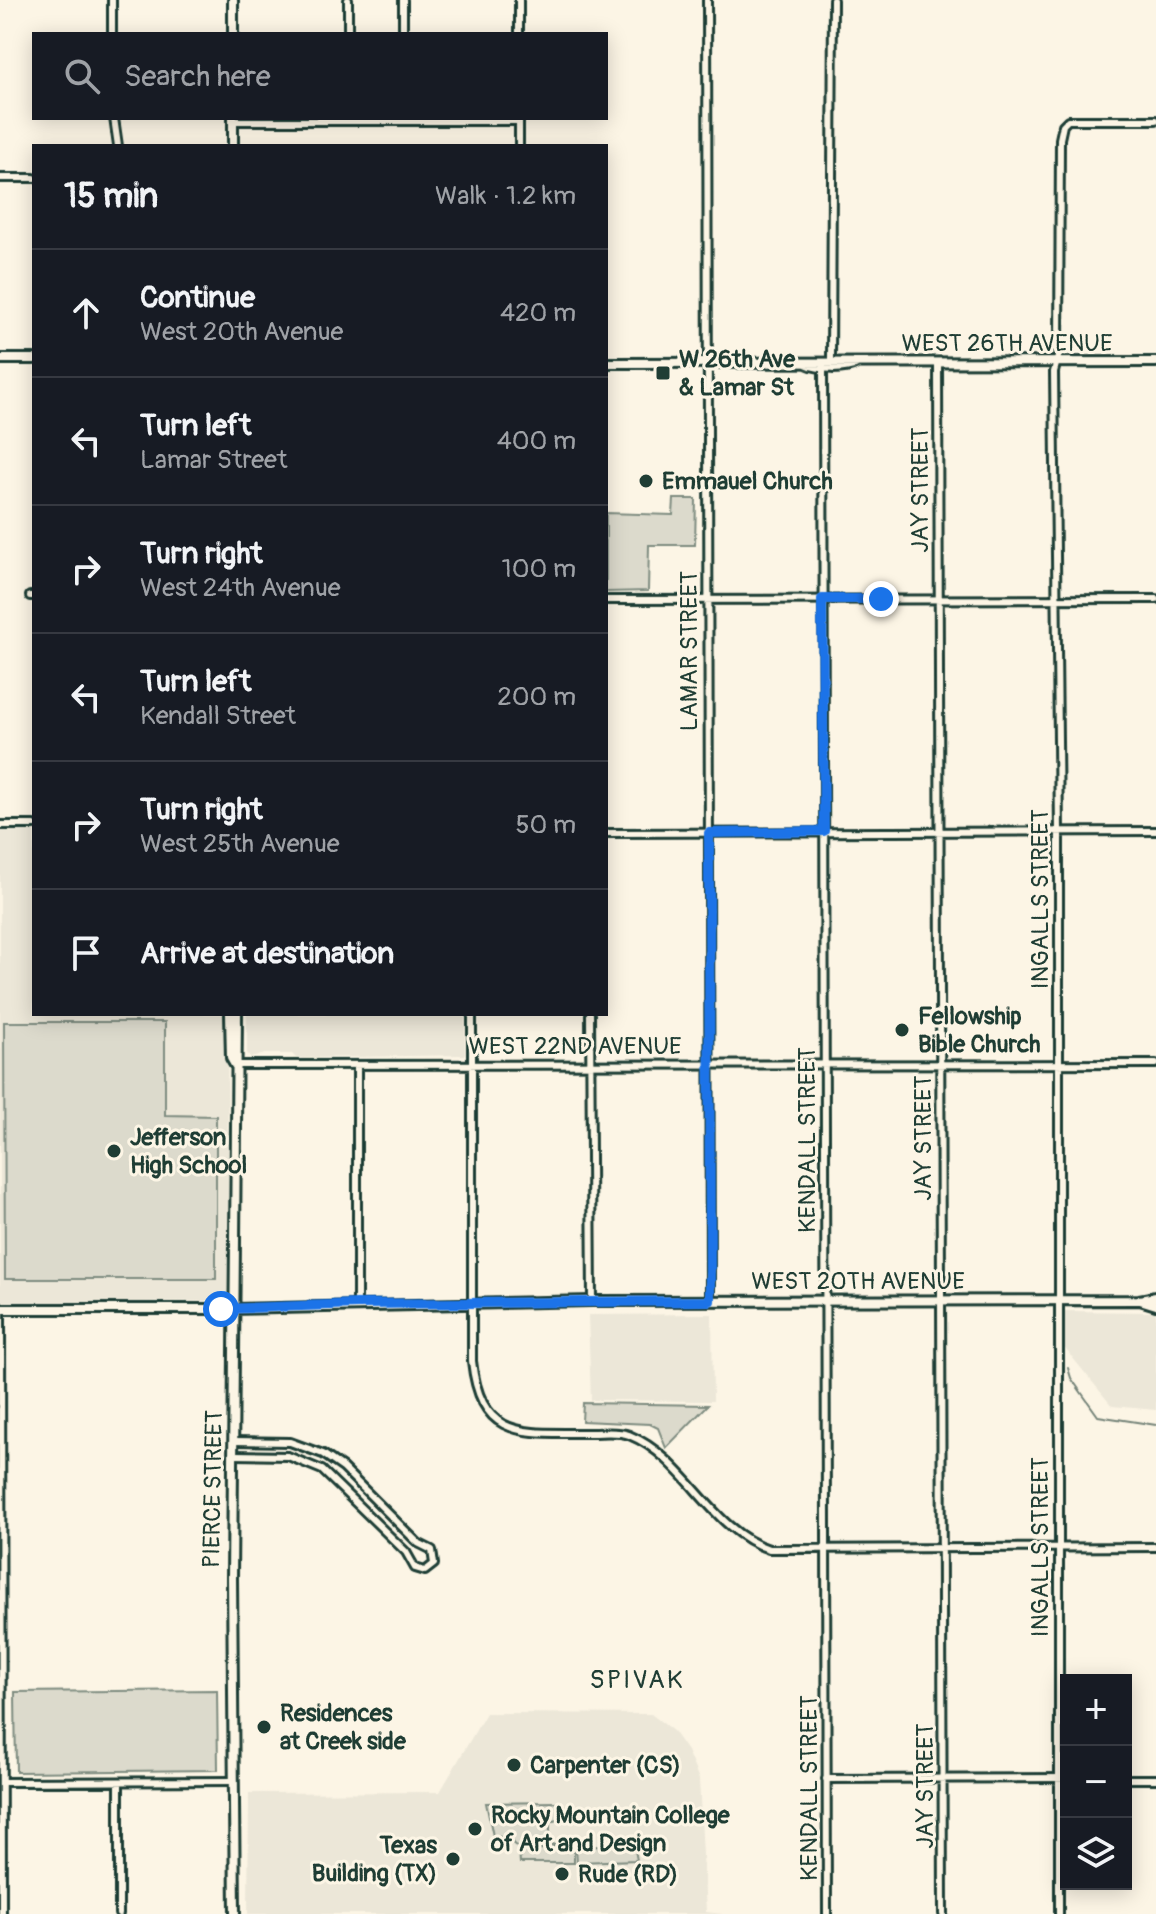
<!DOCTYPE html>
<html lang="en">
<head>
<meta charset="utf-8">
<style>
  :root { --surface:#171b24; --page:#242831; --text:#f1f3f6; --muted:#9ea1a6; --line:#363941 }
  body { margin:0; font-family:Pangolin,sans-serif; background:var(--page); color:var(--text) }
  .controls { position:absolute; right:24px; bottom:24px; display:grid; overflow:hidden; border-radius:0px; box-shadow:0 4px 20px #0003 }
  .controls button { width:72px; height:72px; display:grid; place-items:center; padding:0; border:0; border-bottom:2px solid var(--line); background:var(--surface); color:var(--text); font:40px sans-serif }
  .stop { position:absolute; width:24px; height:24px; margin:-18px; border:6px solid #1a73e8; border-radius:50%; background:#fff }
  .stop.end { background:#1a73e8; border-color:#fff; box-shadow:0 2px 8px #0008 }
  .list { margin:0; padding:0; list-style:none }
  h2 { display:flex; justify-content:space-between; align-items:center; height:104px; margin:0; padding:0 32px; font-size:34px }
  h2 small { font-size:26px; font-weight:400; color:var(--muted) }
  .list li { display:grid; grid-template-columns:52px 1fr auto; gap:24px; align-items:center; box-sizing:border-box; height:128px; padding:0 32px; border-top:2px solid var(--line) }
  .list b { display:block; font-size:30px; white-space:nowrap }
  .list p { margin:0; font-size:26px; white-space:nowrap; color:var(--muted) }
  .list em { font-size:26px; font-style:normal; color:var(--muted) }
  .icon { flex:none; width:44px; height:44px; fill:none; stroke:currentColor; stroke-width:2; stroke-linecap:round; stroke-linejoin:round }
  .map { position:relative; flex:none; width:1156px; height:1914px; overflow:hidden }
  .search { position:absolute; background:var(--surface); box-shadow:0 4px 20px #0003; left:32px; top:32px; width:576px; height:88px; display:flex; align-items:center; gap:20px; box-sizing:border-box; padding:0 28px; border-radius:0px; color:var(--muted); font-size:30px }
  .panel { position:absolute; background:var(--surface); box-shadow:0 4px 20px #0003; left:32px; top:144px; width:576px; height:872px; border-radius:0px }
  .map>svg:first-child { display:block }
  .built { fill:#ece7d8 }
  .green { fill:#dcdacc; stroke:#7e8c80; stroke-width:2 }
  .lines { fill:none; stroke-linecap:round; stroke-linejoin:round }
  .stream { stroke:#758479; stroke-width:2 }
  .minor-casing { stroke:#1f3d34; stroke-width:12 }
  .tertiary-casing { stroke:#1f3d34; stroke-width:14 }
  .minor { stroke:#fcf5e5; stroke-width:6 }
  .tertiary { stroke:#fcf5e5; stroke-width:8 }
  .route { stroke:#1a73e8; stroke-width:10 }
  .poi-dot { fill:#1f3d34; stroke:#fcf5e5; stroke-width:3 }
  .labels { text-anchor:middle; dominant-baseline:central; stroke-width:6; stroke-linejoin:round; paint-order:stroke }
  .street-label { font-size:24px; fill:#1f3d34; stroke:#fcf5e5 }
  .poi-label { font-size:24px; font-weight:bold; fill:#1f3d34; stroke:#fcf5e5; text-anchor:start }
  .neighbourhood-label { font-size:26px; letter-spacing:2px; fill:#1f3d34; stroke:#fcf5e5 }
</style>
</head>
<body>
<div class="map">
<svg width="1156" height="1914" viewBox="0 0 1156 1914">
  <rect width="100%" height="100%" fill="#fcf5e5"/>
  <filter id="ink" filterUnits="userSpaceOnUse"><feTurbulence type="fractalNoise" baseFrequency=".0125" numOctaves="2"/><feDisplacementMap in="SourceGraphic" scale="16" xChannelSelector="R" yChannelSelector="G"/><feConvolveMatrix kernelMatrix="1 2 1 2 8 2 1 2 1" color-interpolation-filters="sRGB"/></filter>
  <g filter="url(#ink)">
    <path class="built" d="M0,830H34V1014H227L229,1288L227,1296L219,1301L0,1304Z
      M247,1014H465V1055L296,1058L292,1054H265L251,1058L247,1053Z
      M1064,1311L1156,1312V1410L1112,1406L1063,1346Z
      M712,1314L713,1401L591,1400L588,1315Z
      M486,1713L651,1714L673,1731L687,1751L699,1779L706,1912L723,1914H248L249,1793L440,1792Z"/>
    <path class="green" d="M674,499H696L695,545H649L648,591L606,592V513L673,515Z
      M4,1022H165V1115L216,1116V1279H5Z
      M583,1403L708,1405L666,1448L658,1428L650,1424L582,1421Z
      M217,1690L218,1770L16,1772L15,1692Z
      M559,1802L570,1810L569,1817L550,1822V1843L558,1846L518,1848L507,1838L493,1836L486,1803Z
      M634,1845L637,1860L577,1862L576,1847Z
      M574,1848V1863H520L519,1850Z"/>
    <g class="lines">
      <path class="stream" d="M1068,1368L1071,1378L1098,1416L1156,1425"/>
      <g class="minor-casing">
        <path id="minor" d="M112,0V34
          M348,0V34
          M403,0V34
          M519,0V34
          M707,0L710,1301
          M114,118L118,146
          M233,121H519
          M519,146V118
          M0,178H34
          M831,360L833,0
          M938,363L943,1914
          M823,367L827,1914
          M30,596H34
          M606,600L1156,599
          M0,825H34
          M606,833L1156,831
          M472,1014V1361C481,1443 526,1432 592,1433C604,1433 618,1431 629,1435C686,1458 711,1531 769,1549L1156,1547
          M590,1014L592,1301
          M236,1065L1156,1064
          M357,1065V1304
          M1,1309L2,1914
          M234,1441L290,1442L323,1454L343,1468L418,1543L432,1550L434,1564L425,1571L415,1568L406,1552L322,1470L288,1456L235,1455
          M826,1779L1066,1778
          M1126,1779H1156
          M2,1782L234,1781
          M119,1782V1914
          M1059,1914V832L1054,372L1059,353L1060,139L1063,125L1068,120H1156"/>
      </g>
      <g class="tertiary-casing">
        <path id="tertiary" d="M233,0V34
          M233,118V146
          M0,359H34
          M606,363L1156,362
          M806,363C819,369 845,370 857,363
          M230,1014L231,1058L235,1065
          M1140,1300L1156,1305
          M0,1309H234L592,1301L1139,1300L1156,1297
          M235,1914L232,1579L237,1014"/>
      </g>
      <use href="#minor" class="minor"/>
      <use href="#tertiary" class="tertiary"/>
    </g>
  </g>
  <g class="lines" filter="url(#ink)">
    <path class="route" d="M221,1309L357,1304L710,1301L709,833L824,831L822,599H881"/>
  </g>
  <g class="poi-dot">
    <rect x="655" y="365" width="16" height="16" rx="4"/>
    <circle cx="646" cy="481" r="8"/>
    <circle cx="902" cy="1030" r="8"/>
    <circle cx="114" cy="1151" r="8"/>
    <circle cx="264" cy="1727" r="8"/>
    <circle cx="514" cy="1765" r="8"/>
    <circle cx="475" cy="1829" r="8"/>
    <circle cx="453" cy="1859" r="8"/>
    <circle cx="562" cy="1874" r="8"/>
  </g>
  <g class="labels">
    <g class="street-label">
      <text x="1007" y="343">WEST 26TH AVENUE</text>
      <text transform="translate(920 490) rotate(-90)">JAY STREET</text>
      <text transform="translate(689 651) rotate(-90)">LAMAR STREET</text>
      <text transform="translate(1040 899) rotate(-90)">INGALLS STREET</text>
      <text x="575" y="1046">WEST 22ND AVENUE</text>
      <text transform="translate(923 1138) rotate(-90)">JAY STREET</text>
      <text transform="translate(807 1140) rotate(-90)">KENDALL STREET</text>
      <text x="858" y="1281">WEST 20TH AVENUE</text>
      <text transform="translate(213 1489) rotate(-89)">PIERCE STREET</text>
      <text transform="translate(1040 1547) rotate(-90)">INGALLS STREET</text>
      <text transform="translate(925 1786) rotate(-90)">JAY STREET</text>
      <text transform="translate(809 1788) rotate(-90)">KENDALL STREET</text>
    </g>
    <g class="poi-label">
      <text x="679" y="359">W 26th Ave<tspan x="679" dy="28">&amp; Lamar St</tspan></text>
      <text x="662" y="481">Emmauel Church</text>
      <text x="918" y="1016">Fellowship<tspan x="918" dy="28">Bible Church</tspan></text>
      <text x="130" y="1137">Jefferson<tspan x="130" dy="28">High School</tspan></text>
      <text x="280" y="1713">Residences<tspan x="280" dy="28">at Creek side</tspan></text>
      <text x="530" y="1765">Carpenter (CS)</text>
      <text x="491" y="1815">Rocky Mountain College<tspan x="491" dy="28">of Art and Design</tspan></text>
      <text x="437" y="1845" text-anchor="end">Texas<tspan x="437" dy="28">Building (TX)</tspan></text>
      <text x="578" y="1874">Rude (RD)</text>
    </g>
    <g class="neighbourhood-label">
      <text x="637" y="1680">SPIVAK</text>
    </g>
  </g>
</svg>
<div class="controls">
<button>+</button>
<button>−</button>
<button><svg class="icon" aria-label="layers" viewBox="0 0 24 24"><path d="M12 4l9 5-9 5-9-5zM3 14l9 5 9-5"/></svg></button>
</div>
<div class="stop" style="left:221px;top:1309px"></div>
<div class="stop end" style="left:881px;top:599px"></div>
<div class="search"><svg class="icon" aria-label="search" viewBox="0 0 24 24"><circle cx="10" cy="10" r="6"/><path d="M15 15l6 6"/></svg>Search here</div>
<section class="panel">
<h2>15 min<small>Walk · 1.2 km</small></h2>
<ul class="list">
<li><svg class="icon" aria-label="ahead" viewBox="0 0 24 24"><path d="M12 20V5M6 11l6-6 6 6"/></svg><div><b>Continue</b><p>West 20th Avenue</p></div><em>420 m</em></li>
<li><svg class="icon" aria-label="left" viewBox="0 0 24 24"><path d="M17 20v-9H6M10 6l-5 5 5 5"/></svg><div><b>Turn left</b><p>Lamar Street</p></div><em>400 m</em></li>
<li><svg class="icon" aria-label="right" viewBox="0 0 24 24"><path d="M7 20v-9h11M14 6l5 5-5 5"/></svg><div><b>Turn right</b><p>West 24th Avenue</p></div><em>100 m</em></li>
<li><svg class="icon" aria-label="left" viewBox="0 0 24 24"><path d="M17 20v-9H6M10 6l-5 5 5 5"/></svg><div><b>Turn left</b><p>Kendall Street</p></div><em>200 m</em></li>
<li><svg class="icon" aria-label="right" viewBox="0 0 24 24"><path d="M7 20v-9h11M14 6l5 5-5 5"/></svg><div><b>Turn right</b><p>West 25th Avenue</p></div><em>50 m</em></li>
<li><svg class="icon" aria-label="arrive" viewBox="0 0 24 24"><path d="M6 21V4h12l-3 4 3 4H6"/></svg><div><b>Arrive at destination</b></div></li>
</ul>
</section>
</div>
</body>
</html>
